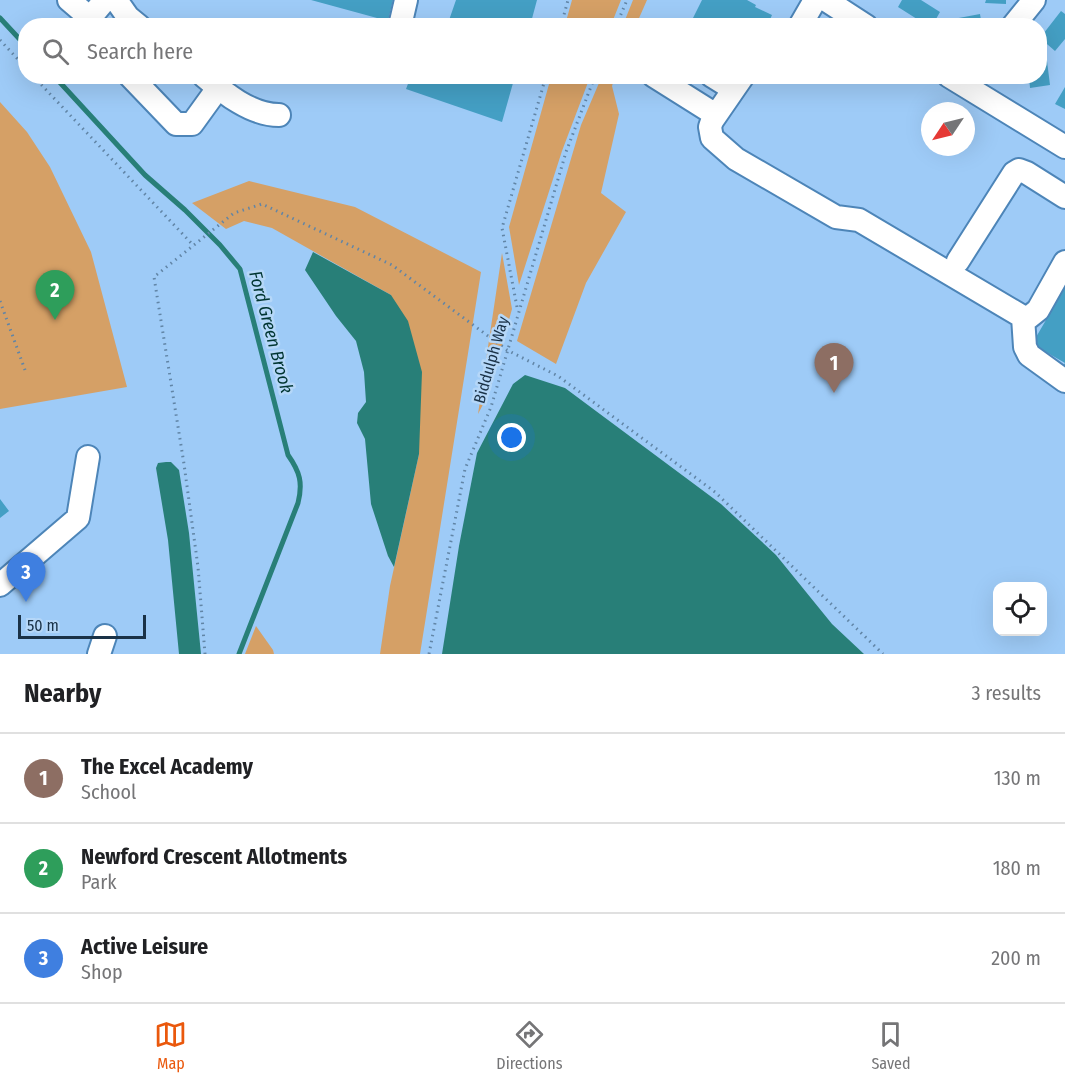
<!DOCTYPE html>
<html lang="en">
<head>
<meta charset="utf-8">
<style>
  :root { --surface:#fff; --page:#f6f6f6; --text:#202124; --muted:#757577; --line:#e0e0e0; --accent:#ea580c }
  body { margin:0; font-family:"Fira Sans Condensed",sans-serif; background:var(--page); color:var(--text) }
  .controls { position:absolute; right:18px; bottom:18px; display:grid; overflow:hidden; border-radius:12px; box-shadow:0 6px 24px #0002 }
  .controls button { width:54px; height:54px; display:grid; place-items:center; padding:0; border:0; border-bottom:2px solid var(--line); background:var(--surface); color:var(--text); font:30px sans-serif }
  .compass { position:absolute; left:921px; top:102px; width:54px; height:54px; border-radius:50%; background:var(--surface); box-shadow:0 6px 24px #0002; rotate:235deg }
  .scale { position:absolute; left:18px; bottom:15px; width:128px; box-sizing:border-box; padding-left:6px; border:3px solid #1a3247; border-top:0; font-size:16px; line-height:21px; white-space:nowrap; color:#1a3247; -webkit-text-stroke:4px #b5d7f8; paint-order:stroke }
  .you { position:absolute; left:512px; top:438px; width:21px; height:21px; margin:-15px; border:4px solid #fff; border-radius:50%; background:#1a73e8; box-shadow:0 0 0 9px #1a73e833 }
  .badge { display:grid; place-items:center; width:39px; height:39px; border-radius:50%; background:var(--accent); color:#fff; font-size:20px; font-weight:700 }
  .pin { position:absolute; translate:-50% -50px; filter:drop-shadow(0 2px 3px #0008) }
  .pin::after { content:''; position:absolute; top:32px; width:21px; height:18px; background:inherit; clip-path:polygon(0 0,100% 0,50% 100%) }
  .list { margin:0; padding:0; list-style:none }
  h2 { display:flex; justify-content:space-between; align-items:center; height:78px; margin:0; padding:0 24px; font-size:26px }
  h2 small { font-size:20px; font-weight:400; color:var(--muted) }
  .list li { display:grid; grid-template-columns:39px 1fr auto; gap:18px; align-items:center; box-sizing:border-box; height:90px; padding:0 24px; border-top:2px solid var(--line) }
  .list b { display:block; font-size:22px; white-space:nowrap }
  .list p { margin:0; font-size:20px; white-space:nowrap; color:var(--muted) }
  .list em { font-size:20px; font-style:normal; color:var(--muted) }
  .icon { flex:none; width:33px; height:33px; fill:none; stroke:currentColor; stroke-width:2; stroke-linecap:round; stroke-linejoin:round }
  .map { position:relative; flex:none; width:1065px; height:654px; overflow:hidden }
  .search { position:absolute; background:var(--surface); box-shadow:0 6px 24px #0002; left:18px; right:18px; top:18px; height:66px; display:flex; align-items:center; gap:15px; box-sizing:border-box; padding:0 21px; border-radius:24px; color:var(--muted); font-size:22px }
  .sheet { height:348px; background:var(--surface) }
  nav { display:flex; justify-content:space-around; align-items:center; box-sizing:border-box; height:84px; border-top:2px solid var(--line); background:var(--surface); font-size:16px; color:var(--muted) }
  nav a { display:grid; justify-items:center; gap:3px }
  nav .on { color:var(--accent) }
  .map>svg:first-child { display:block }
  .green { fill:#d5a066 }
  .water { fill:#287f78 }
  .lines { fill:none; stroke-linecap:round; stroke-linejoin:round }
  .stream { stroke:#287f78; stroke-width:5 }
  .building { fill:#449fc4 }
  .minor-casing { stroke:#4d85b8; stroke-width:26 }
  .path { stroke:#6185a6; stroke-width:3; stroke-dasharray:1.5 4.5; stroke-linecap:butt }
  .minor { stroke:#fff; stroke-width:22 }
  .labels { text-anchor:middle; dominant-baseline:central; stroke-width:5; stroke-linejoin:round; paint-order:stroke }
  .street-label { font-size:16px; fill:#1a3247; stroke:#b5d7f8 }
  .water-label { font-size:18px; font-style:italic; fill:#003531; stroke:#b5d7f8 }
</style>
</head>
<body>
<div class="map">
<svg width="1065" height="654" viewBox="0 0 1065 654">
  <rect width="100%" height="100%" fill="#9ecbf7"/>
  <path class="green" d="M572,0H621L611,25H565Z
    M633,0H647L636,25H623Z
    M602,76L615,77L612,86L619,114L601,193L626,212L586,283L556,364L517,341L581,125Z
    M551,77H590L562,151L519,285L509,227Z
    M0,102L27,132L50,167L91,252L127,387L0,409Z
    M249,181L355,207L481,272L420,654H380L390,586L419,454L391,295L272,228L244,221L226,229L192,203Z
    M502,253L512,309L489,393L478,414Z
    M256,626L273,650L274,654H245Z"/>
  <path class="water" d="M313,252L391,295L408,321L422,372L419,454L394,567L388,556L371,504L365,439L357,423L358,413L366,402L364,372L356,341L336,316L305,270Z
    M525,375L565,388L721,504L776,555L832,624L864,654H442L459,546L477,453L513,384Z
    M166,462H171L179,470L189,533L201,654H179L168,540L156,468L158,463Z"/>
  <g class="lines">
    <path class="stream" d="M0,18L26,46
      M54,76L145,175L185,210L220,245L240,269L288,455C300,472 303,483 298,503L239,654"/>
  </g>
  <path class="building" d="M311,0H393L388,21Z
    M456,0H537L530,26H447Z
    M702,0H747L756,5L755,7L772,15L767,26H693L690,24Z
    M902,0H921L940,12L932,26H928L898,7Z
    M986,0H1006V4L985,3Z
    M1061,11L1065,14V39L1055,51L1040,38Z
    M980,14L982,26H949L948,20Z
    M431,19L444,26H429Z
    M1046,53L1050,85L1030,88L1029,76H1040V54Z
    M411,76H515L502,122L406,89Z
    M1065,87V109L1055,104Z
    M1065,276V370L1062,368L1065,363L1032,344L1046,320L1041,317Z
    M0,499L9,511L0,518Z"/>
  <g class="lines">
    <g class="minor-casing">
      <path id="minor" d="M69,0L90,18
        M116,0L128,17L139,26
        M826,0L866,26
        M88,26L90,18L105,0
        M400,26L406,0
        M800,26L815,0
        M1013,26L1034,0
        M130,76L176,124H192L218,88
        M204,76C224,93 251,115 279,115
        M654,76L716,115
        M712,76L733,89
        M743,76L712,121L710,127L712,138L736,159L836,217L859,220L1023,317L1028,318L1038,310L1065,262
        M949,76L1065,147
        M958,261L1014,173L1019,170L1027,173L1065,197
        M1023,317L1025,347L1029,355L1065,381
        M0,585L78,518L88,457
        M99,654L105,636"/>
    </g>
    <path class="path" d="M561,26L568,0
      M616,26L627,0
      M0,40L26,68
      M33,76L194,246
      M0,301L25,370
      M517,307L502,228L546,76
      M205,654L198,567L184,464L154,277L234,213L262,204L392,265L507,350L558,376L715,492L883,654
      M429,654L465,469L491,407L566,152L595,76"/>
    <use href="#minor" class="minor"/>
  </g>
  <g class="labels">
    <g class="street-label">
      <text transform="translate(491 360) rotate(-74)">Biddulph Way</text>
    </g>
    <g class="water-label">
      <text transform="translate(271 332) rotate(75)">Ford Green Brook</text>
    </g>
  </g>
</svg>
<div class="controls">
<button><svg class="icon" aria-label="locate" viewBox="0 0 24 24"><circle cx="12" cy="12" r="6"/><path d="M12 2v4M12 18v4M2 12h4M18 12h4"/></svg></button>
</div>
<svg class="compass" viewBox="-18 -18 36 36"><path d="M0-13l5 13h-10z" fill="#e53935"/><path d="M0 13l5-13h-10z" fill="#757577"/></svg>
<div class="scale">50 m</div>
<div class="you"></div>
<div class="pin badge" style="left:834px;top:393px;background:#8d6e63">1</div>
<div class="pin badge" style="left:55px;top:320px;background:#2e9e5b">2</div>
<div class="pin badge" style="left:26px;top:602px;background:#3f7fe0">3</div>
<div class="search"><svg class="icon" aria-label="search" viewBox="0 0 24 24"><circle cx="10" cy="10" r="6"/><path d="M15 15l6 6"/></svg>Search here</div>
</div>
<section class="sheet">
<h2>Nearby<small>3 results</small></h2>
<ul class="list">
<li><span class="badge" style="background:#8d6e63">1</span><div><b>The Excel Academy</b><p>School</p></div><em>130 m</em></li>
<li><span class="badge" style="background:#2e9e5b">2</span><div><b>Newford Crescent Allotments</b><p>Park</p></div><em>180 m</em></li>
<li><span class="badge" style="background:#3f7fe0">3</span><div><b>Active Leisure</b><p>Shop</p></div><em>200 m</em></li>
</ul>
</section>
<nav>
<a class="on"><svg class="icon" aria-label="map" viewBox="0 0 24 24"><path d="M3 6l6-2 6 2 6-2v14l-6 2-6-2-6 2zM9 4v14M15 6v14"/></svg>Map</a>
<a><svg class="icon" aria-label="directions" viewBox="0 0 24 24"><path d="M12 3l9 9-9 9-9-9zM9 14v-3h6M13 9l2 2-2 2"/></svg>Directions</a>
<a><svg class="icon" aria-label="saved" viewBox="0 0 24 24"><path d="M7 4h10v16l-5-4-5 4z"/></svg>Saved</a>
</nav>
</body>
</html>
